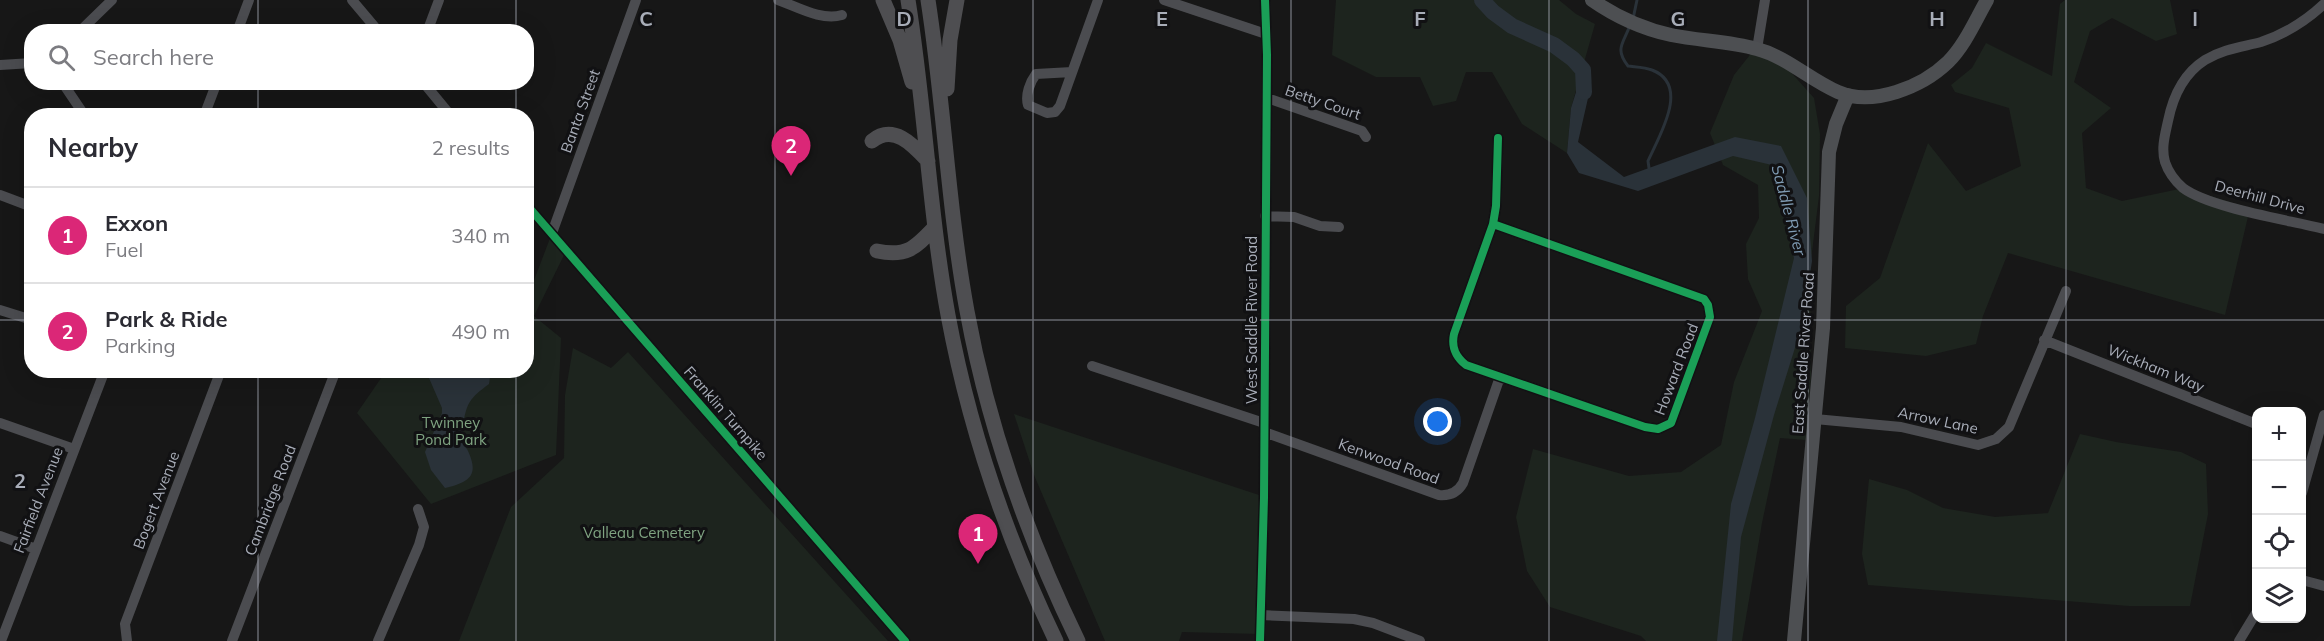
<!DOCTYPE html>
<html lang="en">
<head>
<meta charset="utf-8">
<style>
  :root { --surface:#fff; --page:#f7f7f7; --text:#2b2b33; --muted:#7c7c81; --line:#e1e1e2; --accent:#db2777 }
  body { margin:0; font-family:Mulish,sans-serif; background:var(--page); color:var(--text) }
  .controls { position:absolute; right:18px; bottom:18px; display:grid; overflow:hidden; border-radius:12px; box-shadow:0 6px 24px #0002 }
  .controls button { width:54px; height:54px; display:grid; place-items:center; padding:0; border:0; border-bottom:2px solid var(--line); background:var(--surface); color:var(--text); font:30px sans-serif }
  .you { position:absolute; left:1438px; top:422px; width:21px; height:21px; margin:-15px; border:4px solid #fff; border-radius:50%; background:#1a73e8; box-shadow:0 0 0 9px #1a73e833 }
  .badge { display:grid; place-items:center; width:39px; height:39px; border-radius:50%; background:var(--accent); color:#fff; font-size:20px; font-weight:700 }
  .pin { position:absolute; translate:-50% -50px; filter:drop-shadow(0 2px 3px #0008) }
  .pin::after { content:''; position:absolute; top:32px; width:21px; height:18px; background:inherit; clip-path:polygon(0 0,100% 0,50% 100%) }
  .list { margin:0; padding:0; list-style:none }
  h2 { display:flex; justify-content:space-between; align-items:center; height:78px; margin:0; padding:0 24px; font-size:26px }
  h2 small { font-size:20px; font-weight:400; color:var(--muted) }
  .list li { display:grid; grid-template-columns:39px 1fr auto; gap:18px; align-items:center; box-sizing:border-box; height:96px; padding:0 24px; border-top:2px solid var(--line) }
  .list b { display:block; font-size:22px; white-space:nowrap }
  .list p { margin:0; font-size:20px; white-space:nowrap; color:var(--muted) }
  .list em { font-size:20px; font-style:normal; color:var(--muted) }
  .icon { flex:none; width:33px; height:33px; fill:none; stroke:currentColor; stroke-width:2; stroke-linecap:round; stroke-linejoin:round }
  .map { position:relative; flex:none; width:2324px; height:641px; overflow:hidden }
  .search { position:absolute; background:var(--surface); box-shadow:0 6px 24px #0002; left:24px; top:24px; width:510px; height:66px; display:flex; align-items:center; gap:15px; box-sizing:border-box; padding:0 21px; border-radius:24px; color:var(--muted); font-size:22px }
  .panel { position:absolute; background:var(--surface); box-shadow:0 6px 24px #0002; left:24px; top:108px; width:510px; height:270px; border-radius:24px }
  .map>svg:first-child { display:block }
  .green { fill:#1d241e }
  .water { fill:#2a3239 }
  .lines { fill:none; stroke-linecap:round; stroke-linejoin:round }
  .stream { stroke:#2a3239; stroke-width:3 }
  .river { stroke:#2a3239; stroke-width:16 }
  .minor { stroke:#4b4c50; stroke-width:10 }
  .major { stroke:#4d4f52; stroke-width:14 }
  .highway { stroke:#4e4e51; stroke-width:15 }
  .cycleway-casing { stroke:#111113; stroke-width:11 }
  .cycleway { stroke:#1a9f57; stroke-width:8 }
  .grid { fill:none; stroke:#a8adb8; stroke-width:1.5; stroke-opacity:0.55 }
  .labels { text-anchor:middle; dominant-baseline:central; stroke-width:6; stroke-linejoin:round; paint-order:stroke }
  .street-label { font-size:15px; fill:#a8adb8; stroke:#111113 }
  .park-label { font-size:15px; fill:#7fa381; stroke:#111113 }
  .water-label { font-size:16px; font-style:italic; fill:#7f9bb3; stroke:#111113 }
  .grid-label { font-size:20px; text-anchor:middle; font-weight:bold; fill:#a8adb8; stroke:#111113; stroke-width:6; stroke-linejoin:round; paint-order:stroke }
</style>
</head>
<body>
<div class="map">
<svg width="2324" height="641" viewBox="0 0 2324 641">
  <rect width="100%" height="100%" fill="#171717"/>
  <path class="green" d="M1336,0H1559L1576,14L1595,24L1571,108L1567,153L1522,124L1492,72H1466L1456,101L1433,106L1420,77H1376L1332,55Z
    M2065,0H2170L2177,34L2156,41L2112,18L2090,31L2074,82L2111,108L2082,133L2086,188L2122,201L2184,188L2250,208L2225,315L2008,253L1983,316L1976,344L1926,356L1845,348L1846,306L1880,278L1928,143L1966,191L2021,166L2009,108L1955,92L1951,85L1972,68L1986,43L2052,76L2060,4Z
    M1753,51L1788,69L1814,98L1820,134L1819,196L1810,268L1811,375L1806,440L1780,438L1762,523L1742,641H1646L1641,636L1550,607L1527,571L1516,517L1533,449L1629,476L1681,472L1721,445L1734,382L1762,311L1748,279L1746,244L1759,218L1758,185L1723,165L1710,133L1734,75Z
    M552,233L565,253L534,316L561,338L556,455L431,504L357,413L386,371L526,370L527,280L533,283Z
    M573,348L611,368L628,352L888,641H459L511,507L564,458L565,395Z
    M1014,414L1265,497L1260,634L1182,632L1179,641H1105L1034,475Z
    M2080,434L2116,442L2181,452L2206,464L2208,514L2190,606H2129L1868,585L1862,554L1869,479L1907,490L1943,508L1995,517L2048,513Z"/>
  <path class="water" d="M1583,70L1591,85L1578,142L1624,177L1735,137L1781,146L1807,198L1812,261L1803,322L1774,415L1741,537L1732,641H1717L1731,504L1755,418L1794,258L1772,165L1733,156L1638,191L1579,173L1567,153L1571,108Z
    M431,370L491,371L489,384C470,398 466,403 463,427C463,431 460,437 461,441C462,444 465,446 467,449C480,475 470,482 445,488L431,470L425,452L442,413V408L429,378Z"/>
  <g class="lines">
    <path class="stream" d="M1633,19L1637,0
      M1630,25C1624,43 1614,48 1628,66C1636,67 1645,67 1652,70C1691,85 1659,136 1648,161L1649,168"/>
    <path class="river" d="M1482,0L1493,12L1512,26L1554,45L1573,59L1583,70L1584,92"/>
    <path class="minor" d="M352,0L379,32
      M778,0C798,7 821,21 842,15
      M1164,0L1266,34
      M2324,4C2306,21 2285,34 2261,42C2242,47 2223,49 2205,60C2183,74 2173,96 2168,121C2165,135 2161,148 2165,162C2168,171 2175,181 2183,188C2210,208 2289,220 2324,229
      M79,32L112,0
      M237,32L249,0
      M427,32L439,0
      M1757,49L1765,0
      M0,65L32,63
      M1072,72L1036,74C1030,82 1025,95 1028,105L1047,113L1055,112L1060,106L1098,0
      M62,82L85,116
      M423,82L451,116
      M1267,98L1362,131L1366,137
      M204,116L217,82
      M0,195L32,207
      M526,204L905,641
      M1265,216L1294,217L1320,226L1339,227
      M1493,224L1704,299L1708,305L1710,317L1671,423L1658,429L1645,427L1466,365C1456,357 1451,348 1454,334L1493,224L1496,206L1498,138
      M552,233L636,0
      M0,310L32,320
      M2044,340L2256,424
      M1092,366L1264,423
      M1815,419L1901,427L1978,445L1996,439L2009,427L2066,291
      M0,423L74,449
      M1264,432L1439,495C1450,496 1458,492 1463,483L1500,377
      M2302,493L2324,415
      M0,536L36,549
      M2302,580L2324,586
      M1261,615L1354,619L1373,623L1420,641
      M1,641L105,370
      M127,641L125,624L221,370
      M232,641L336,370
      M378,641L419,545L424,527L418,509
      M1260,641L1264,498L1267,55L1265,0
      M2239,641L2256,613"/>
    <path class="major" d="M1592,0C1615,16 1643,29 1671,35C1700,41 1729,41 1757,49C1787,57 1810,80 1838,92C1873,107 1922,87 1948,62C1965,45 1975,21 1987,0
      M1794,641L1823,328L1829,152L1836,124L1848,95"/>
    <path class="highway" d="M883,0L900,40L912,82
      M908,0C925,105 929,211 948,315C969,428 1006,537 1056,641
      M928,0C944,103 948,208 967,311C988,426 1027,536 1078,641
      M947,89L950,40L957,0
      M872,141C894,123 914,146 928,161
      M877,251C907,257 915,248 934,228"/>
    <g class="cycleway-casing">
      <path id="cycleway" d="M526,204L905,641
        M1493,224L1704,299L1708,305L1710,317L1671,423L1658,429L1645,427L1466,365C1456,357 1451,348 1454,334L1493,224L1496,206L1498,138
        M1260,641L1264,498L1267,55L1265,0"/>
    </g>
    <use href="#cycleway" class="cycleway"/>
  </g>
  <path class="grid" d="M258,0V32M516,0V32M775,0V641M1033,0V641M1291,0V641M1549,0V641M1808,0V641M2066,0V641M258,82V116M516,82V116M0,320H32M526,320H2324M258,370V641M516,370V641"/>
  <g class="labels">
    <g class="street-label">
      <text transform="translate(1323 102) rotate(19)">Betty Court</text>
      <text transform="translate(580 111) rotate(-70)">Banta Street</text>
      <text transform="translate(2260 197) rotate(15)">Deerhill Drive</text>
      <text transform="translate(1251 320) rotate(-90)">West Saddle River Road</text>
      <text transform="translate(1803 353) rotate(-86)">East Saddle River Road</text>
      <text transform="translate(2156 368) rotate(22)">Wickham Way</text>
      <text transform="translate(1676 369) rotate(-69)">Howard Road</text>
      <text transform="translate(726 413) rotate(49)">Franklin Turnpike</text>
      <text transform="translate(1938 420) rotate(12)">Arrow Lane</text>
      <text transform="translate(1389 461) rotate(20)">Kenwood Road</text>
      <text transform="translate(38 500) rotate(-69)">Fairfield Avenue</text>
      <text transform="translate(156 500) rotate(-69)">Bogert Avenue</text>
      <text transform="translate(270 500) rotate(-69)">Cambridge Road</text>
    </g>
    <g class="park-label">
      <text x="451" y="422">Twinney<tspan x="451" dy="17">Pond Park</tspan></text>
      <text x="644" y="532">Valleau Cemetery</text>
    </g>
    <g class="water-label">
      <text transform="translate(1789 210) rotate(75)">Saddle River</text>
    </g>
  </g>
  <g class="grid-label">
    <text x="646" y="26">C</text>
    <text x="904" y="26">D</text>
    <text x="1162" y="26">E</text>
    <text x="1420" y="26">F</text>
    <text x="1678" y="26">G</text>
    <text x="1937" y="26">H</text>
    <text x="2195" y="26">I</text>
    <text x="20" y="488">2</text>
  </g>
</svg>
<div class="controls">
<button>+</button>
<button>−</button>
<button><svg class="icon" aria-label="locate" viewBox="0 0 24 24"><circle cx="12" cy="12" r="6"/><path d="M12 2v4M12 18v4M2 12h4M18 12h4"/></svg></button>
<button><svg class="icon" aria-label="layers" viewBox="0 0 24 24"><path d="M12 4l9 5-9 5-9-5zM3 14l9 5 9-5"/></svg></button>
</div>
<div class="you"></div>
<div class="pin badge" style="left:978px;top:564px">1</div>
<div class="pin badge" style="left:791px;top:176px">2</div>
<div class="search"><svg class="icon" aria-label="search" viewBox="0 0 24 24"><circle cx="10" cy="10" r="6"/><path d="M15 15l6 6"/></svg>Search here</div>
<section class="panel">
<h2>Nearby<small>2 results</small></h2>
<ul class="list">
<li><span class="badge">1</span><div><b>Exxon</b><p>Fuel</p></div><em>340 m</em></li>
<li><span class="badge">2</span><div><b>Park &amp; Ride</b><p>Parking</p></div><em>490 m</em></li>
</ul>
</section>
</div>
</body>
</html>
